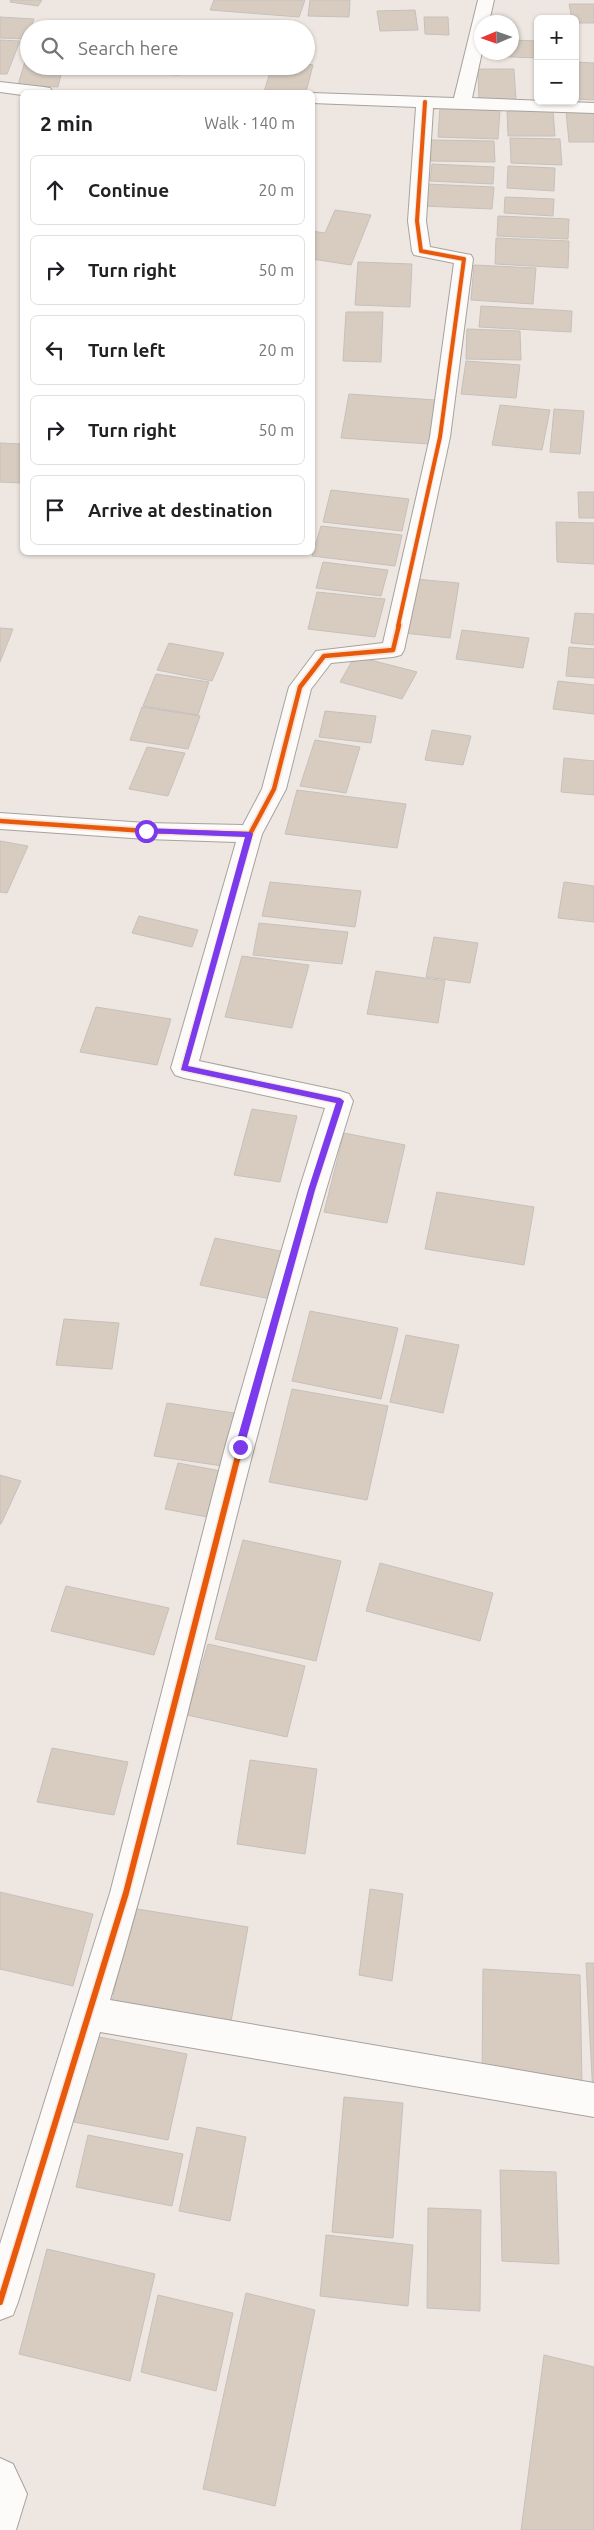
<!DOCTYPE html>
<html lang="en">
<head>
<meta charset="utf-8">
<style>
  :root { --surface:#fff; --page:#f2f2f2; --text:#202124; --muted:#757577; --line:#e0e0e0 }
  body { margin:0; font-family:Ubuntu,sans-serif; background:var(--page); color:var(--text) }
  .controls { position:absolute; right:15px; top:15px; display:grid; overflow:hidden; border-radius:8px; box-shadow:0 1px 4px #0004 }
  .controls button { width:45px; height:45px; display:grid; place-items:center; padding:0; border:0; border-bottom:1px solid var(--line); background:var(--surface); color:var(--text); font:25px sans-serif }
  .compass { position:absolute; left:474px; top:15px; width:45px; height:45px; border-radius:50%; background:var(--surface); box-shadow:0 1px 4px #0004; rotate:268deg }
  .stop { position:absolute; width:15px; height:15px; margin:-11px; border:4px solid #7c3aed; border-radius:50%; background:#fff }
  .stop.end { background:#7c3aed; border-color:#fff; box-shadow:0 1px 5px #0008 }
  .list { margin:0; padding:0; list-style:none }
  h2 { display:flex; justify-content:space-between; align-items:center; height:65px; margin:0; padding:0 20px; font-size:21px }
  h2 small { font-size:16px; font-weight:400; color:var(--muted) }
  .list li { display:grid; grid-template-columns:32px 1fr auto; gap:15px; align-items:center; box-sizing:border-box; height:70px; margin:0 10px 10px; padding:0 10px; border:1px solid var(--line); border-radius:8px }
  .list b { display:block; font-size:19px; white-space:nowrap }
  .list em { font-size:16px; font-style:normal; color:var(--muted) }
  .icon { flex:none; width:28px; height:28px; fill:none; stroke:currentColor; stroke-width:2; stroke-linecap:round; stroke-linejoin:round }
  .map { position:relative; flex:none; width:594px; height:2530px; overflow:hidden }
  .search { position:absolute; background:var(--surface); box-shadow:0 1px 4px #0004; left:20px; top:20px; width:295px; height:55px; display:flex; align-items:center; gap:12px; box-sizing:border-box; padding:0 18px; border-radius:28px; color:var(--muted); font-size:19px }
  .panel { position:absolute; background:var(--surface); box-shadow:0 1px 4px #0004; left:20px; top:90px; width:295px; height:465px; border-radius:8px }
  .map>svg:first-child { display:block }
  .building { fill:#d8ccc1; stroke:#c6c0bc }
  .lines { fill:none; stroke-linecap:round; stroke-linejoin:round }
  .minor-casing { stroke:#a7a29d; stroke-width:2 }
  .minor { fill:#fcfbfa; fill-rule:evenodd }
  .cycleway-far2-casing { stroke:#f4e6db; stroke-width:6 }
  .cycleway-far1-casing { stroke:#f4e6db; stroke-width:8 }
  .cycleway-casing { stroke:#f4e6db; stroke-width:9 }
  .cycleway-far2 { stroke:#e8590c; stroke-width:4 }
  .cycleway-far1 { stroke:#e8590c; stroke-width:4.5 }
  .cycleway { stroke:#e8590c; stroke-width:6 }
  .route { fill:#7c3aed }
</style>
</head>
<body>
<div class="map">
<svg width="594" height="2530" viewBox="0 0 594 2530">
  <rect width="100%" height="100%" fill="#eee7e1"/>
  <path class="building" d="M11,0H42L38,6L10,2Z
    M214,0H305L299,17L210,10Z
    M310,0H350L349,17L308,16Z
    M569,4H594V23H575V19H572Z
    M415,10L418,30L380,31L377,11Z
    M0,17L34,19L26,39L0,38Z
    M424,17H448L449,35L425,34Z
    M77,26H113V29H76Z
    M0,40L20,41L7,74H0Z
    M512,40L538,41V58L486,56V52H512Z
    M29,48V66H63L58,87L18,85Z
    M575,62L594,63V100L575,99Z
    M306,64L313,65L306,92H264L272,66H306Z
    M69,66H91V73H68Z
    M147,66H181L179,75L145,73Z
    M478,69H514L516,100L479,99Z
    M440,107L500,110L498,139L438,137Z
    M507,110L553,111L555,136H508Z
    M566,111H594V142H569Z
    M510,138L560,139L562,165L511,163Z
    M430,140L494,141L495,162L431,161Z
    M432,164L494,167L493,184L430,181Z
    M508,166L555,168L554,191L507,188Z
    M425,184L494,187L492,209L423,206Z
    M505,197L554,199L553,216L504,213Z
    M335,210L371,215L351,265L312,259V231L325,233Z
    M498,216L569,219L568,239L497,236Z
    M496,238L569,241L568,268L495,264Z
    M358,262L412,264L410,307L355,305Z
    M474,265L536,268L533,304L471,300Z
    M481,306L572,311L571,332L479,327Z
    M346,312H383L381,362L343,361Z
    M467,329L520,331L521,360L466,359Z
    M466,361L520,365L516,398L461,394Z
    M349,394L435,400L429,444L341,438Z
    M500,405L550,410L542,450L492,445Z
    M554,409L584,411L580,454L550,452Z
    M0,443L22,444V483L0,482Z
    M331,490L409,499L402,531L323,522Z
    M578,492H594V518H579Z
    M556,522L594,523V564L557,562Z
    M321,526L402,535L395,566L312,556Z
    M323,562L388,570L381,596L316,588Z
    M415,579L459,583L450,638L404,633Z
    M317,592L385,599L375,637L308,629Z
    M575,613L594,614V645L571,643Z
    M0,628L13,629L0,662Z
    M462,630L529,638L523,668L456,659Z
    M169,643L224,653L212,681L157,670Z
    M569,647L594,649V678L566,676Z
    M355,656L417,672L402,699L340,682Z
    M156,674L209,682L198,715L143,706Z
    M558,681L594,685V714L553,709Z
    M142,707L200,716L188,749L130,740Z
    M325,711L376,716L371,743L319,737Z
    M432,730L471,736L463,765L425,760Z
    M315,740L360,747L346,793L300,786Z
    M147,747L185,753L168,796L129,789Z
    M564,758L594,761V795L561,792Z
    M297,790L406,804L397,848L285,834Z
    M0,841L28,846L7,893L0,892Z
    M270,882L361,891L355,927L262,916Z
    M564,882L594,886V922L558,918Z
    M139,916L198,930L192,947L132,933Z
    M259,923L348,932L342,964L253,955Z
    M434,937L478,943L470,983L426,977Z
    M242,956L309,965L292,1028L225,1017Z
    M376,971L445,981L438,1023L367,1014Z
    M96,1007L171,1019L157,1065L80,1052Z
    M252,1109L297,1116L280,1182L234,1175Z
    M344,1133L405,1145L387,1223L324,1212Z
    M437,1192L534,1207L524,1265L425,1249Z
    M215,1238L290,1253L276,1300L200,1285Z
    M310,1311L398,1328L381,1399L292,1381Z
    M64,1319L119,1323L112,1369L56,1365Z
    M406,1335L459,1345L443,1413L390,1402Z
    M292,1389L388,1406L367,1500L269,1482Z
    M167,1403L234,1413L223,1466L154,1456Z
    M178,1463L221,1471L207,1517L165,1509Z
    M0,1475L21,1481L1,1524H0Z
    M243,1540L341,1561L316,1661L215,1639Z
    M380,1563L493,1593L480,1641L366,1611Z
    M66,1586L169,1608L154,1655L51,1631Z
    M208,1644L305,1666L287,1737L187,1715Z
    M52,1748L128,1762L114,1815L37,1802Z
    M250,1760L317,1769L305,1854L237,1844Z
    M370,1889L403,1894L392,1981L359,1975Z
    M0,1892L93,1914L73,1986L0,1969Z
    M131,1908L248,1927L230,2027L111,2007Z
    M586,1963H594V2096H593Z
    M483,1969L580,1975L582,2084L482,2078Z
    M94,2036L187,2054L168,2140L74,2122Z
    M344,2097L403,2103L393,2238L332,2232Z
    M197,2127L246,2137L230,2221L179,2211Z
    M88,2135L183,2154L172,2206L76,2187Z
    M500,2170L556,2172L559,2264L502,2261Z
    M428,2208L481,2210L480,2311L427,2308Z
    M326,2235L413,2245L408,2306L320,2296Z
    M47,2249L155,2274L130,2381L19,2354Z
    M246,2293L315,2310L275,2506L203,2489Z
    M158,2295L233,2313L216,2391L141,2372Z
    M544,2355L594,2367V2530H521Z"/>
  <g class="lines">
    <g class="minor-casing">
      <path id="minor" d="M478,0H494L489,22H482V52L472,98L594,103V113L433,108L426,221L430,247L471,255L473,259L450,437L404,650L401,655L393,657L331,663L311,689L286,789L262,834L199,1061L340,1091L349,1094L353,1101C317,1216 285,1331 254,1448C206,1632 165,1818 110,2000L594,2083V2117L100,2032L18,2302L13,2315L0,2320V2244L110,1893L225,1447L299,1190L325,1108L184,1078L175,1075L171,1068L236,842L146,839L0,829V813L146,823L243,825L262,789L289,687L316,651L383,643L430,437L454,263L414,255L412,251L408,221L416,107L312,103V93L454,98Z
        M0,82L44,87L50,88L53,92H22V95L0,92Z
        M0,2458L13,2464L27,2494L16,2530H0Z"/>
    </g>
    <use href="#minor" class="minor"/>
    <g class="cycleway-far2-casing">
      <path id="cycleway-far2" d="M398,626L440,437L464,259L421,251L417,221L425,102"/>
    </g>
    <g class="cycleway-far1-casing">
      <path id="cycleway-far1" d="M0,821L146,831L250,834L274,789L300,687L324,656L393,650L399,625
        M240,1449L312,1190L340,1101L184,1068L250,834"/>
    </g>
    <g class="cycleway-casing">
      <path id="cycleway" d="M0,2302L126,1893L240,1448"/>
    </g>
    <use href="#cycleway-far2" class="cycleway-far2"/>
    <use href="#cycleway-far1" class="cycleway-far1"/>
    <use href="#cycleway" class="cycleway"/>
  </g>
  <path class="route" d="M146,828L250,832L253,834L188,1066L340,1098L344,1101L315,1190L244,1447L240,1451L235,1447L308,1190L336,1103L181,1070L245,837L146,833L142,831Z"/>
</svg>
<div class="controls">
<button>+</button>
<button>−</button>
</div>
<svg class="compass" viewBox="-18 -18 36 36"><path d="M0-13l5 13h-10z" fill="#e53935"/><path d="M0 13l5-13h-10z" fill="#757577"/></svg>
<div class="stop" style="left:146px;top:831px"></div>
<div class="stop end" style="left:240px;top:1447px"></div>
<div class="search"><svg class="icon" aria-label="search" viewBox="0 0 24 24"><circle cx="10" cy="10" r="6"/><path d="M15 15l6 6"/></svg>Search here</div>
<section class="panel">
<h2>2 min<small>Walk · 140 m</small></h2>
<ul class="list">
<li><svg class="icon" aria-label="ahead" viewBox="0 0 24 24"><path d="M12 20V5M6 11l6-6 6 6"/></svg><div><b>Continue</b></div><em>20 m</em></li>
<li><svg class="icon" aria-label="right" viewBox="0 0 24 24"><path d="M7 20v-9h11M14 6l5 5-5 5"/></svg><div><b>Turn right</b></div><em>50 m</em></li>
<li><svg class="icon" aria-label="left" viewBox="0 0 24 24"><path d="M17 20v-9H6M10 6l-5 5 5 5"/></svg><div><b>Turn left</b></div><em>20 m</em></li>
<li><svg class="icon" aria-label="right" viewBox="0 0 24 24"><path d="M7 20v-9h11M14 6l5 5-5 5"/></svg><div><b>Turn right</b></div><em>50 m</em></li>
<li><svg class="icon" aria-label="arrive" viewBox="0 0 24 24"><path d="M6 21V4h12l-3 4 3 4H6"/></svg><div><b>Arrive at destination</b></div></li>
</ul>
</section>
</div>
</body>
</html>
